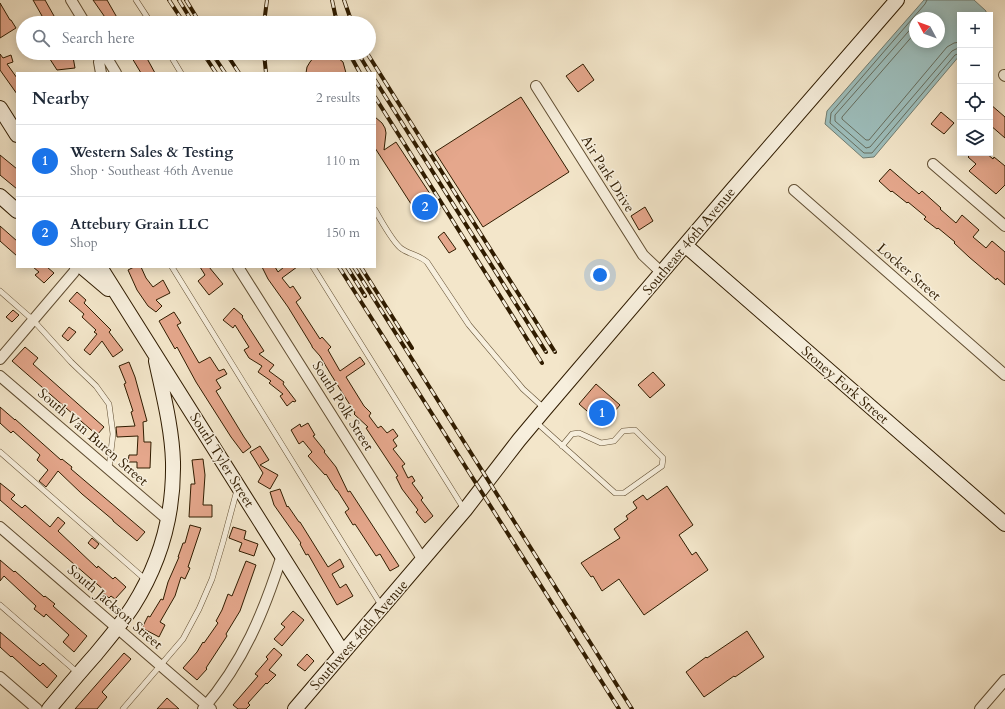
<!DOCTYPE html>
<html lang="en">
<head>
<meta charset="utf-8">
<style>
  :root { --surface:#fff; --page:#f2f2f3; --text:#1f2937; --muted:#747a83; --line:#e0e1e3; --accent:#1a73e8 }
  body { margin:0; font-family:Cardo,serif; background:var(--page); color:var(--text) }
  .controls { position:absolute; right:12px; top:12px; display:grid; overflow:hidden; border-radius:0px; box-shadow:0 2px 10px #0003 }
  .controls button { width:36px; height:36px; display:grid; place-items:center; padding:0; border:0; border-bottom:1px solid var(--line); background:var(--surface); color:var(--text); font:20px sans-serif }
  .compass { position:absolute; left:909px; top:12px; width:36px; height:36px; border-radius:50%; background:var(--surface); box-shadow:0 2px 10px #0003; rotate:311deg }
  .you { position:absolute; left:600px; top:275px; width:14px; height:14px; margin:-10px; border:3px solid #fff; border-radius:50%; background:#1a73e8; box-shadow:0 0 0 6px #1a73e833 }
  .badge { display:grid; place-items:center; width:26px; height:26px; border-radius:50%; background:var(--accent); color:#fff; font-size:13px; font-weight:700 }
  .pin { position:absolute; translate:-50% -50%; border:2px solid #fff; box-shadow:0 1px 4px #0006 }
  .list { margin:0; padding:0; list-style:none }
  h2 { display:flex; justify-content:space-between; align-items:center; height:52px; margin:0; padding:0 16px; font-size:17px }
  h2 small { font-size:13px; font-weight:400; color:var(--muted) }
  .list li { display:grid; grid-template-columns:26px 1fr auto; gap:12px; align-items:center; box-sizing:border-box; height:72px; padding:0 16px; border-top:1px solid var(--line) }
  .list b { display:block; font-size:15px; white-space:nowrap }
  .list p { margin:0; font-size:13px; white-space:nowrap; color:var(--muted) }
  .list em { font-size:13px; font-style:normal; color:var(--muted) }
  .icon { flex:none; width:22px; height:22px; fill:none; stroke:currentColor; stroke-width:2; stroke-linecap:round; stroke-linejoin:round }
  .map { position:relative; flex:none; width:1005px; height:709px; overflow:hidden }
  .search { position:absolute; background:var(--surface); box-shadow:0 2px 10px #0003; left:16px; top:16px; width:360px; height:44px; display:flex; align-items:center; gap:10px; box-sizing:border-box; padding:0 14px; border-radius:22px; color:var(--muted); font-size:15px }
  .panel { position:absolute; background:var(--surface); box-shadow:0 2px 10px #0003; left:16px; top:72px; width:360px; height:196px; border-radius:0px }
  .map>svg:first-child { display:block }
  .water { fill:#9dbebc; stroke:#717d71; fill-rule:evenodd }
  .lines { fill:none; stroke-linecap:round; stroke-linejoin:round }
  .shore { stroke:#666d5e; stroke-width:1 }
  .building { fill:#e5a78c; stroke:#301c00 }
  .lane-casing { stroke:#614e32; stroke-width:6 }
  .street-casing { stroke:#614e32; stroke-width:12 }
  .secondary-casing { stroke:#301c00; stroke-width:16 }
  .lane { stroke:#f7efdd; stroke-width:5 }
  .street { stroke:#f7efdd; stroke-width:10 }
  .secondary { stroke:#f7efdd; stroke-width:14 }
  .rail-casing { stroke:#301c00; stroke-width:4 }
  .rail { stroke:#f7efdd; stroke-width:2.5; stroke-dasharray:8; stroke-linecap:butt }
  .labels { text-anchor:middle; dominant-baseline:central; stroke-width:3; stroke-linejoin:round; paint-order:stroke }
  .street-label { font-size:14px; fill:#301c00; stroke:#f7efdd }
</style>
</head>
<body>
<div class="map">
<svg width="1005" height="709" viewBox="0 0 1005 709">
  <rect width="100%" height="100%" fill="#f3e6ca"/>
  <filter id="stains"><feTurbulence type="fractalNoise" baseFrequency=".005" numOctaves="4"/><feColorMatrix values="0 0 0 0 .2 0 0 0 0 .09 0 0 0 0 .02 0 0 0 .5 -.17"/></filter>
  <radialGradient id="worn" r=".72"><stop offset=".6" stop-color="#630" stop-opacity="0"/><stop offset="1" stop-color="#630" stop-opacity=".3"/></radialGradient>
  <path class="water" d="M924,0H974L986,11V15H960V55L874,157L863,158L825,124L827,111ZM915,18H939V42H915Z"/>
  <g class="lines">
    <path class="shore" d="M927,0L925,4L831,113L830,123L864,153H872L955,55L960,53
      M915,24L835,115V121L866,148L870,147L952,51L956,49L960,48
      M915,33L842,117V119L866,140H869L947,47L954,43L960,42"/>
  </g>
  <path class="building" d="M33,0H45L58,23H46Z
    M93,0H107L119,21L115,23H109Z
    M0,3L10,20H11L16,28L0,38Z
    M46,53H54L58,59L73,57L75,68L57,70Z
    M129,53H144L155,73H141Z
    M326,53L338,58L343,62L346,73H306L307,67L310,62L314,57L320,54Z
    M0,54L3,58L11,55L13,62L7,64L17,78V94L0,70Z
    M583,64L594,80L578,92L566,76Z
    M521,97L569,172L483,227L435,152Z
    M990,104L1005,117V138L990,125Z
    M941,112L954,123L944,134L931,124Z
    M375,117L382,123L385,128L386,133L384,150L396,142L440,209L422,221L375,148Z
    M972,153H986L993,159L994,157L1005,166V185L996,194L969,171L976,164L968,157Z
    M0,155L17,169V189L0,175Z
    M890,169L919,194L922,191L941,208L940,209L956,223L962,215L979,230L973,237L986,248L992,241L1005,252V285L997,278L996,280L969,257L954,243L955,242L938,228L937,229L924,219L926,217L908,202L907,203L892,191L891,192L879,181Z
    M645,207L653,221L639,230L631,216Z
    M0,226L17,241V256L0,241Z
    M444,232L456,249L449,253L438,237Z
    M33,267H47L54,273L44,283L35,275L39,272Z
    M134,267H141L146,278L153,287L163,280L170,293L156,300L162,306L156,312L148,306L137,290L128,270Z
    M200,267H209L223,284L209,295L198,281L205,275Z
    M262,267H275L278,272L284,267H297L282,278L290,288L293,286L301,298L296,302L320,339L322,337L331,347L328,350L340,371L360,357L365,364L346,377L364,406L371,413L369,416L378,428L381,426L387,433L393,429L398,436L393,440L397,446L393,449L405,464L402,466L408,478L412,476L415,481L412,483L423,498L421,500L433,516L425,523L416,512L418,510L402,489L396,477L398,476L366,428L368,427L354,414L355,413L330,373L320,356L312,347V346L288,307L268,279Z
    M77,292L86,300L84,303L111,330L109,332L123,350L113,357L102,341L90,355L84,350L97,334L94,332L96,330L82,317L84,314L69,301Z
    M234,308L243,316L242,317L264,351L259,354L274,365L269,371L284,382L283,384L296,401L294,402L293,401L287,406L280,396L283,394L269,383L271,381L258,372L262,366L249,358L244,350L249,347L235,325L233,328L223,320Z
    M13,310L19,315L12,322L6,317Z
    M174,312L181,323L177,325L199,363L210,357L219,371L224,369L227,374L216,380L221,388L216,391L244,437L251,447L243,453L231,437L196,382L177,347L175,349L159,321Z
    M69,327L76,332L68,341L62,336Z
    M25,347L38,358L33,364L104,427L97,435L12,361Z
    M129,362L135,377L147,421L143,422L144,442H151L150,468H137V462H128L129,455H137L138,436L117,437L116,427L135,426L131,412L133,411L124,384L126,383L119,366Z
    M653,372L665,385L650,398L638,385Z
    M596,384L620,405L603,425L579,404Z
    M0,407L15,420V419L61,460L62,459L72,467L71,469L145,532L137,541L113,521V520L82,494L58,471L46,487L39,481L48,470L37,460L40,455L13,431L11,433L0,423Z
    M308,423L315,435L313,436L325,451L324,452L336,467L348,492L350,491L399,566L390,571L380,554L376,556L355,524L353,525L345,512L349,509L337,490H336L326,474L325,475L308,456L312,452L303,441L299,444L291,430L300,424L301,427Z
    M260,446L269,460L260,465L278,475L270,489L258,482L263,473L250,452Z
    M203,459L205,475L203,505H212V517H189L191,484H195L192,460Z
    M0,483L15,495L11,499L22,508L25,505L50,527L58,517L65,523L58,531L97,568L98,566L113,579L115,577L126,587L115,599L111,596L109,598L103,593L105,591L0,500Z
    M667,486L693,525L679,535L692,555L696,552L708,570L644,615L619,579L602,591L593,576L591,577L581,563L620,538L614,529L628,519L626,516L637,508L633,502L643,495L647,500Z
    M280,489L287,507L288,506L299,522H300L328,567L340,559L344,567L332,574L340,588L346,584L353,596L337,605L308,554L306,555L300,544L301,543L274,505L270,492Z
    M190,525L201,528L188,567L190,568L185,579L181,577L175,596L160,622L165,625L159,637L142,628L148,616L150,617L161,599L163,600L168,582L179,557H178L183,543H185Z
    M233,527L246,531L244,539L258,544L254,556L239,551L242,543L229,538Z
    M92,538L99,544L95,549L88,543Z
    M0,560L14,572L15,571L44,597L45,596L55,604L53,606L87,636L74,652L63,642L69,635L46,614L44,617L34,609L36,606L4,576L0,581Z
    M246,561L256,565L240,611L226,634L227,636L206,668L207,669L197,680L183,668L197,652L203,642L204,643L218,623L216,621L222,610L228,594L232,596Z
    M293,611L304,620L282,646L274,639L285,627L281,624Z
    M747,631L764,657L735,677L734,676L704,697L686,672L706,657L707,658Z
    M0,632L40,666L43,663L57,676L47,688L12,656L11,657L0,647Z
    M274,648L282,655L269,670L276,675L267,684L266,683L248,703L250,705L246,709H238L233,705L258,676L255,674L268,659L266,657Z
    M124,653L131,659L102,692L107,697L97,709H75Z
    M307,654L314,661L305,671L297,665Z
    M167,698L179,709H157Z"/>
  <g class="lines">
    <g class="lane-casing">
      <path id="lane" d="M136,0L151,23
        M169,53L181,73
        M375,210C381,220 393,243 402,249C409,254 419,255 427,262L469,325L523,389L545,409
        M172,267L381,605
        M313,267L464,509
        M0,291L33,320L71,362L96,386L109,404L113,434L109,468
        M536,422L615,493H624L662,466L663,458L635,430L623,431L614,441L601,443L579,433L572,434L562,446
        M0,452L146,580
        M0,605L78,673
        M123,709L183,639L199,609L212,579L223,542L237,490"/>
    </g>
    <g class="street-casing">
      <path id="street" d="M71,0L85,23
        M104,53L116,73
        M101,73L99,62L104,53
        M1004,75L1005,76
        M536,86L643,255L662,273
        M933,164L1005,226
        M794,190L1005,375
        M238,267L423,560
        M0,359L74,272L76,267
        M0,376L168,520
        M0,527L211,709
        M0,677L37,709
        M203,709C243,663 264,612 282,555
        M980,709L1005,680"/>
    </g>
    <g class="secondary-casing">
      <path id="secondary" d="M0,108L17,135
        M0,196L17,211
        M685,245L1005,524
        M82,267L108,289
        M100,267L343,653
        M49,709C64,691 80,672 96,654C109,638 122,623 133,606C160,563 174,513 173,462C172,428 163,394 156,361
        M295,709L465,510L519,440L545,409L732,190L897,0"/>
    </g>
    <use href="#lane" class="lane"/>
    <use href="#street" class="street"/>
    <use href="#secondary" class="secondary"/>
    <g class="rail-casing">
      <path id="rail" d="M169,0L184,23
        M179,0L193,23
        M186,0L200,23
        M332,0L337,23
        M344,0L352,23
        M264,23L267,0
        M203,53L216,73
        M212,53L225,73
        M226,53L239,73
        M264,53L266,73
        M349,53L360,73
        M358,53L370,73
        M367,53L555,352
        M375,80L546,352
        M375,97L542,363
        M339,267L619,709
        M347,267L365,296
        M354,267L632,709
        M361,267L412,348"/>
    </g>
    <use href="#rail" class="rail"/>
  </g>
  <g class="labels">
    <g class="street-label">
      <text transform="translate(608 174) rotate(58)">Air Park Drive</text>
      <text transform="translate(689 241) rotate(-50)">Southeast 46th Avenue</text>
      <text transform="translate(909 272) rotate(41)">Locker Street</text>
      <text transform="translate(845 385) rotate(41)">Stoney Fork Street</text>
      <text transform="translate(343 406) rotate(58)">South Polk Street</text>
      <text transform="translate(93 437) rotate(41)">South Van Buren Street</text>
      <text transform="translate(222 460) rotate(58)">South Tyler Street</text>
      <text transform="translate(115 607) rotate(41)">South Jackson Street</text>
      <text transform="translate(359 635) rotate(-49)">Southwest 46th Avenue</text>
    </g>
  </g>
  <rect width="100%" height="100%" filter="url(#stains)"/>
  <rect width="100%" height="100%" fill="url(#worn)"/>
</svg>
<div class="controls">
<button>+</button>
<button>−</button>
<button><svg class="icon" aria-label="locate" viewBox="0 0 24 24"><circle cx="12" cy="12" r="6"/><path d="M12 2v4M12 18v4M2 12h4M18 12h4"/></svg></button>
<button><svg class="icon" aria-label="layers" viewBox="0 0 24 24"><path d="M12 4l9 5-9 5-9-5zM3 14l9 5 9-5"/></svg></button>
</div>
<svg class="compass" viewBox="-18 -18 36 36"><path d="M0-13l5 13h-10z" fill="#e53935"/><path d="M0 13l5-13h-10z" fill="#747a83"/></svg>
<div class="you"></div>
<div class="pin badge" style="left:602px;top:413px">1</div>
<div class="pin badge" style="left:425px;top:207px">2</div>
<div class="search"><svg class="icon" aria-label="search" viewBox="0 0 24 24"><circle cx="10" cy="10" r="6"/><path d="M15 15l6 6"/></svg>Search here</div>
<section class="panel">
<h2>Nearby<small>2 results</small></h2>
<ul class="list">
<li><span class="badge">1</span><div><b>Western Sales &amp; Testing</b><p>Shop · Southeast 46th Avenue</p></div><em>110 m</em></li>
<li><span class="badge">2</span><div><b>Attebury Grain LLC</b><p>Shop</p></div><em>150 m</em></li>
</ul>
</section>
</div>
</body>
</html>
